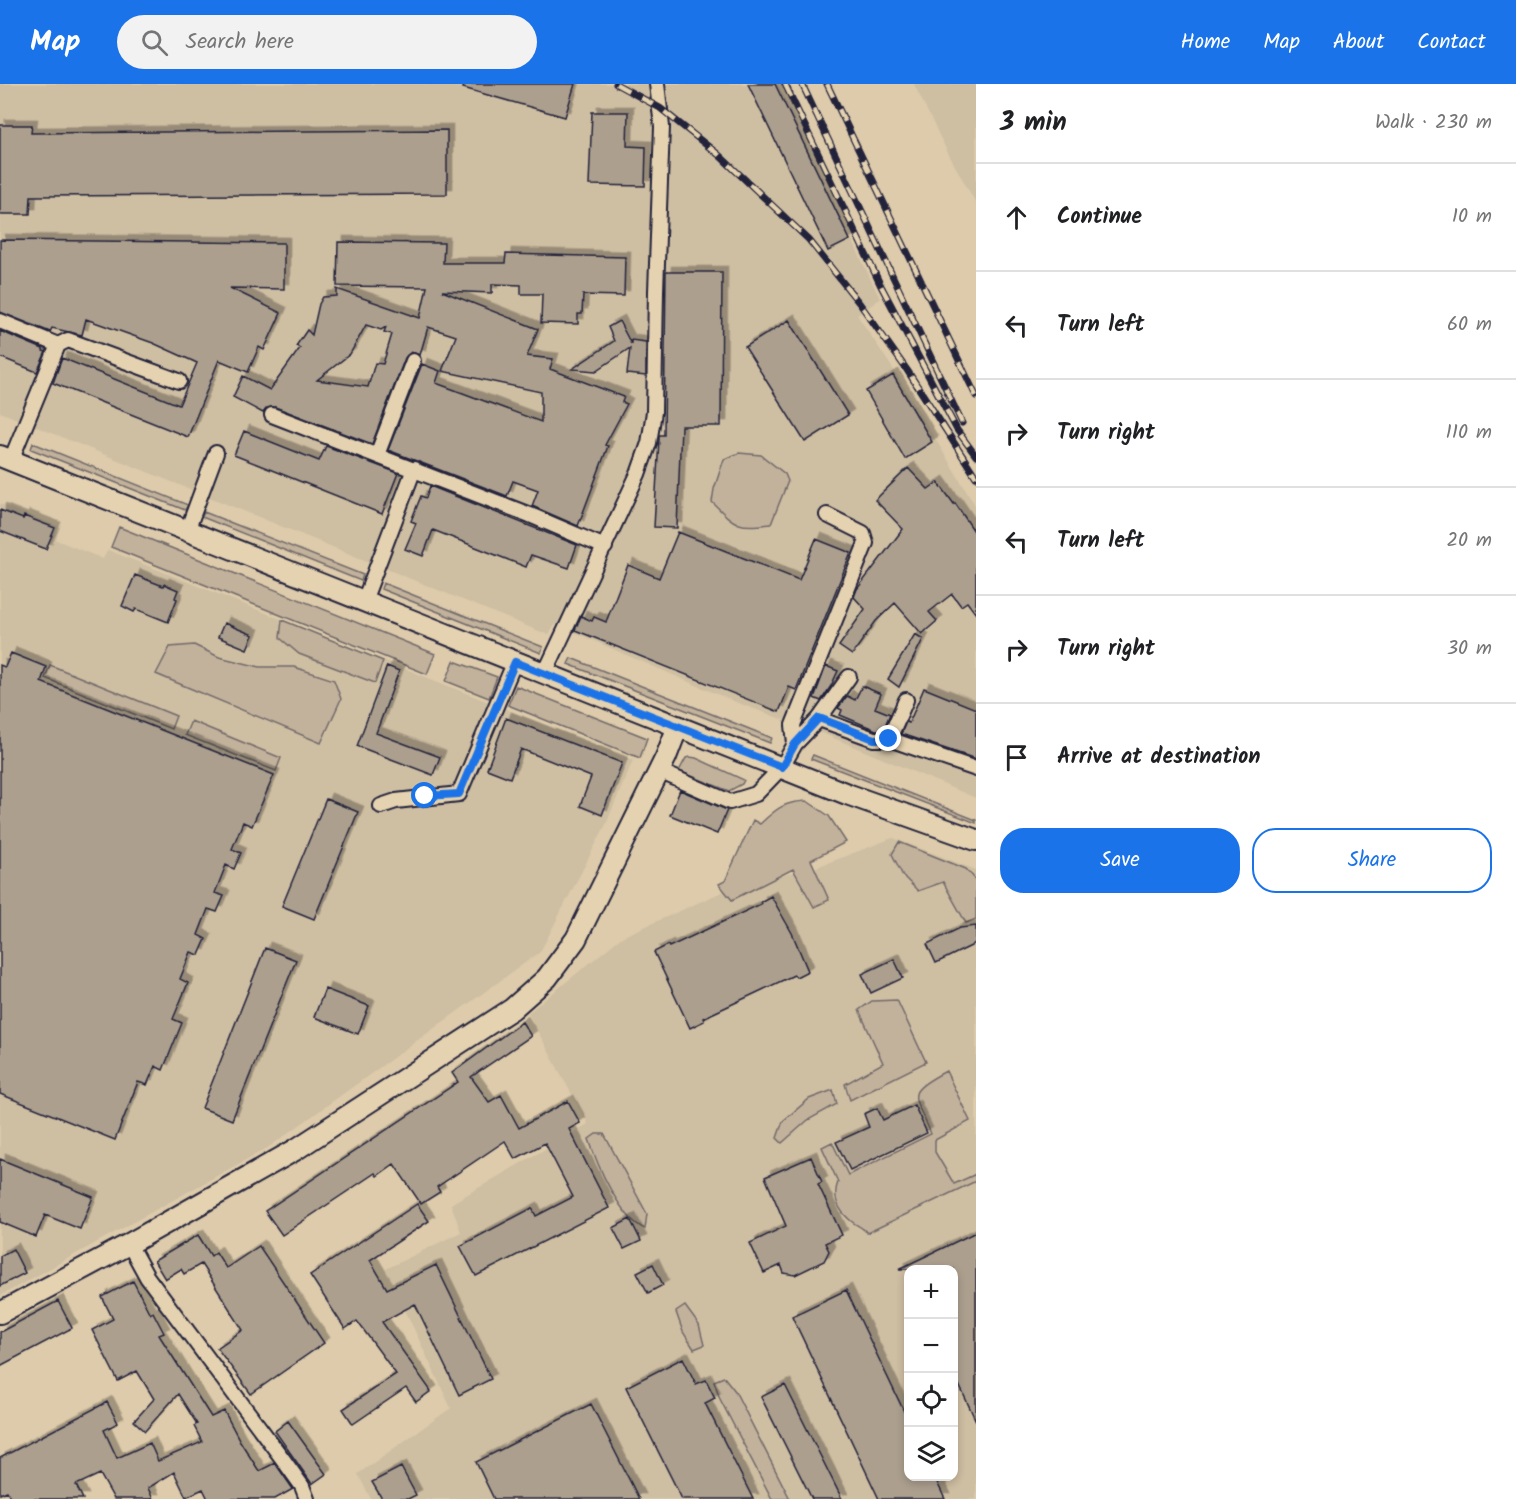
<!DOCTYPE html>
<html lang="en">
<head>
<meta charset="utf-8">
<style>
  :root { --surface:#fff; --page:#f2f2f2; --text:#202124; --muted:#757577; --line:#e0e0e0; --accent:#1a73e8 }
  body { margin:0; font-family:Kalam,sans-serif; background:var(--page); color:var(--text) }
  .controls { position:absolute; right:18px; bottom:18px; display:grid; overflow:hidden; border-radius:12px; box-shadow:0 3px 9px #0003 }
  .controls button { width:54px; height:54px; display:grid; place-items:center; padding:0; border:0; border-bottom:2px solid var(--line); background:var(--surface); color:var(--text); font:30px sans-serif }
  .stop { position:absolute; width:18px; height:18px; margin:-14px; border:4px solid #1a73e8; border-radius:50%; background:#fff }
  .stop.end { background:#1a73e8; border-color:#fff; box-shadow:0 2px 6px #0008 }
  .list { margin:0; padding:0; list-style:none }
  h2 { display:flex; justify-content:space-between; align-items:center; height:78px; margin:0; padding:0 24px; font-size:26px }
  h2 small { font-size:20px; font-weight:400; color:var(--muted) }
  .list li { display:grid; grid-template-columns:39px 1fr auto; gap:18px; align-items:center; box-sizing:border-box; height:108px; padding:0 24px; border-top:2px solid var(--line) }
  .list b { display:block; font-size:22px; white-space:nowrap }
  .list em { font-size:20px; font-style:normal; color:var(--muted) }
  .actions { display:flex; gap:12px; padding:18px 24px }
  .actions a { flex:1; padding:14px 0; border:2px solid var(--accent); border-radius:24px; text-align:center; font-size:21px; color:var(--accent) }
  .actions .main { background:var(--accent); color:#fff }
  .icon { flex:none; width:33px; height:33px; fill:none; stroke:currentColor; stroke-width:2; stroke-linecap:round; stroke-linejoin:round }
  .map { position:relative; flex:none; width:976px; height:1415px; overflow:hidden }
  header { display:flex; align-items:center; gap:36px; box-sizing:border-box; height:84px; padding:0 30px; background:var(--accent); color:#fff }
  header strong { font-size:28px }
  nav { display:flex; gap:33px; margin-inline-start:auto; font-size:21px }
  .search { width:420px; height:54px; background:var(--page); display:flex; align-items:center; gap:15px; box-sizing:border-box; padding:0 21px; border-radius:33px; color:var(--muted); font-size:22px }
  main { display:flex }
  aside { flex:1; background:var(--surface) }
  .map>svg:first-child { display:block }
  .built { fill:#cebea2; fill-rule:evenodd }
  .green { fill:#c2b29b; stroke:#726a6b; stroke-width:1.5 }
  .building { fill:#ac9f8e; stroke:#22223b; stroke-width:1.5; fill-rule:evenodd; filter:url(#shadow) }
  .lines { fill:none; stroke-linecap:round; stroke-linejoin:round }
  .minor-casing { stroke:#22223b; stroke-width:18 }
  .secondary-casing { stroke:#22223b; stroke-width:24 }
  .minor { stroke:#e5d2b0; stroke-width:14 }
  .secondary { stroke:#e5d2b0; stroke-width:20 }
  .rail-casing { stroke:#22223b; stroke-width:7 }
  .rail { stroke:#e5d2b0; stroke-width:4.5; stroke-dasharray:14; stroke-linecap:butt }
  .route { stroke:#1a73e8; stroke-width:8 }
</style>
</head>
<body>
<header>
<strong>Map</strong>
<div class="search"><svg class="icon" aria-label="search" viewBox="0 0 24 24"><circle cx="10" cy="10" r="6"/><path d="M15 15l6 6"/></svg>Search here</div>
<nav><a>Home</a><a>Map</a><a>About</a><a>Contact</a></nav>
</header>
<main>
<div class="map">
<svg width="976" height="1415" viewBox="0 0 976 1415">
  <defs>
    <filter id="shadow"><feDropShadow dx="5.5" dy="-5.5" stdDeviation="0" flood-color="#0004"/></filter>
  </defs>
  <rect width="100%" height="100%" fill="#ddcbab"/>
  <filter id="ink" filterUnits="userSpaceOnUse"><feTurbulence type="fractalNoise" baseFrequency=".0167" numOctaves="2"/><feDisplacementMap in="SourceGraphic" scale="12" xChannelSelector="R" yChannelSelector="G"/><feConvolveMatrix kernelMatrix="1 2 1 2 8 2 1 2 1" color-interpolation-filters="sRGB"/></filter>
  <g filter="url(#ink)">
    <path class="built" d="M0,0H778L880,215L857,231L897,291L976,423V714L829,652L738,619L555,540L549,551L0,328Z
      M914,0H976V119L948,69Z
      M0,420L60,443L56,456L103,475L108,466L633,676L606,740L540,868L269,1063L0,1212Z
      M893,754L976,786V1415H371L358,1390L451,1324L386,1185L461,1148L451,1120L588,1040L528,929L622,853L731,804L817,783ZM908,1186H954V1392H908Z"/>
    <path class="green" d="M33,359L188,421L185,426L31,365Z
      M739,369L761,371L785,390L788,397L771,440C737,444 736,442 712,418L714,405L724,375Z
      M204,428L363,491L361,497L202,433Z
      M119,443L435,570L427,590L111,463Z
      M383,499L543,563L541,569L381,505Z
      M282,536L383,577L375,599L299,570L280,554Z
      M194,561L219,573L260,583H294L334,596L341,615L321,659L156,590L170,563Z
      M571,574L772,654L770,659L568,580Z
      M454,577L497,593L489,614L446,597Z
      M50,581L176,632L171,645L45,594Z
      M516,602L647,654L640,674L508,621Z
      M191,637L281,674L276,687L185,651Z
      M813,671L976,736V739L811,675Z
      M690,673L696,674L744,696L742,700L729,707L679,687L686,674Z
      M807,717L829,732L846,758L811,776L829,816L814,823L793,785L732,816L719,800L725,797L753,736L760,740C777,724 784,718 807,717Z
      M899,758L966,785L976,796V835L966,839L943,798L918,807L903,792L892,770Z
      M897,916L926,978L850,1016L845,1000L883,979L859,926L872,917Z
      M946,987L970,1037L935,1056V1068L954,1100L976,1090V1097L867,1149C863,1143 857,1142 851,1137C838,1126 832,1114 838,1098L822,1063L832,1058L848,1091L931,1050C916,1011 900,1011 946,987Z
      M833,1006L837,1020L808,1036L782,1059L777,1054L783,1037L809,1015Z
      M596,1050H604L647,1130L645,1145C620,1134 597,1081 589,1055Z
      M685,1222L699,1241L704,1261L694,1265L683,1248L676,1228Z
      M724,1293L735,1307L790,1415H772L720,1315L714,1297Z"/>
    <path class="building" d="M464,0H575L565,33L463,4Z
      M748,0H775L850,156L828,167Z
      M592,28H628L627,62L646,63L645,102L589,101Z
      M0,41H32L31,49L447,46V110L31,112L30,130H0Z
      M0,156L284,159V205L230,204L281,229L264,266L259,263L248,288L219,276L188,353L53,299L62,274L179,321L197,279L153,259L86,235L82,251L52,244L50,248L0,228Z
      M338,158L444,159L443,179H505L506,170L625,173L624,212L583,211L582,230H578V240L541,239L542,210H521V201L492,200V209L442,207L538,245L527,272L553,275L550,285L624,313L622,318L627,320L605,361L608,362L578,442L532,422L538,406L513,397L507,412L388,366L422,280L440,287L436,299L541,338V308L442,287L456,252L428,243L420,271L411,268L405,274L372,360L275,323L267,324L263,329L233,313L243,292L270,306L300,264L296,262L307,246L312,251L319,220L323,213L337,212V205L420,234L427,203L337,202ZM366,241L381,246L386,243L384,248L392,250L383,280L375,279L368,303L317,296L350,270Z
      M666,188H722L721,342H681L677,444L654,443L659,355V351H664Z
      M789,236L848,331L805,358L745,263Z
      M619,237L631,260V256L646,258V292L627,290L630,264L596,287L572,285L614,257L608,243Z
      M0,247L43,265V267L46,268L37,288L0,273Z
      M893,291L932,358L905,375L866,307Z
      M244,347L319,377L326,362L398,389L382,430L234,371Z
      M908,384L928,405L938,398L954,420L955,419L976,450V530L967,518L961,522L952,510L929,528L937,537L922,550L895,519L876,537L852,571L839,562L865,525L854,513L857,505L903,445L875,416Z
      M430,402L577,461L569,484L531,471L526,483L433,446L423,472L405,465L416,439L411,437L421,412L426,414Z
      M0,426L23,435L24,432L55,444L46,465L0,447Z
      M678,448L799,496L816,455L851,469L796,606L789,603L779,628L575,546L581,532L592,537L594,533L606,538L628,481L659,494Z
      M135,491L163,502L164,500L178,506L175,514L177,515L168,538L136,525L134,528L122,522Z
      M224,539L253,551L247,565L218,553Z
      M915,550L923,555L899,603L888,595Z
      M11,569L46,583L41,598L274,691L252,742L243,738L232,765L241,769L234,785L226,781L215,809L224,812L217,828L208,825L198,851L206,855L199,871L191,868L180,895L188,899L173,935L182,939L163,986L155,982L147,1001L138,998L115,1056L0,1010V581L5,583Z
      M387,582L399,587L376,649L440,673L433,691L357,662Z
      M826,582L838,587L831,602L821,617L814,614Z
      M862,602L881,610L875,624L890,630L883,646H876L840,631L842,626L838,624L847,612L855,616Z
      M924,604L976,625V675L901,650L906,638L909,639Z
      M506,634L622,679L602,731L580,722L591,693L521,665L510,694L487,685Z
      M680,706L727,726L717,750L670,731Z
      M326,715L358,728L314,835L282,822Z
      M771,812L792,849L808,887L796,893L794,891L703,934L704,937L690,944L654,868L668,861L669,863L761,820L760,818Z
      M976,842V858L971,862L936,879L927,860L960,844Z
      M265,864L296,876L232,1036L202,1024Z
      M894,875L903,894L871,909L862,890Z
      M325,905L369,922L358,950L314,933Z
      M522,938L531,952L471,993L489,1018L501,1011L519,1044L568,1017L580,1039L569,1045L609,1124L476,1192L460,1162L532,1124L536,1132L573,1113L545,1059L515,1075L505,1057L437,1103L440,1108L421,1120L394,1080L377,1092L375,1089L282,1151L265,1127L458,998L452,989Z
      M914,1021L927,1049L850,1086L836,1058L869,1043L864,1030L877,1024L883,1036Z
      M811,1073L822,1098L818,1100L842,1151L825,1159L829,1167L824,1177L795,1191L784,1189L781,1181L764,1189L750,1159L786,1142L765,1093Z
      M0,1075L93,1113L80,1145L45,1131L36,1153L0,1138Z
      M417,1120L429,1137L370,1176L387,1205L436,1181L491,1295L459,1311L415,1220L382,1238L431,1307L416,1318L406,1304L353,1340L343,1325L396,1290L357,1237L345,1245L310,1191Z
      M630,1135L641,1157L624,1165L613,1144Z
      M976,1148V1337L954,1290V1185H899Z
      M198,1151L211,1172L216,1168L226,1184L259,1162L324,1259L251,1310L217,1264L243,1246L201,1180L184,1190L181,1185L165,1195L154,1177Z
      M13,1165L25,1189L0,1202V1172Z
      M653,1180L663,1201L648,1209L637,1188Z
      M133,1197L150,1230L153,1228L164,1249L159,1251L211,1333L224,1327L240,1357L259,1387L275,1379L293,1405L275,1415H208L203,1405L186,1413L174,1388L148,1404L153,1415H114L100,1390L76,1401L83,1415H11L7,1407L0,1410V1374L107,1318L118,1339L104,1346L117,1374L150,1359L158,1377L202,1358L194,1342L197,1340L178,1310L145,1347L134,1337L154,1315L137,1287L118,1297L92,1246L113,1235L102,1213Z
      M846,1206L909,1338V1392H934L945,1415H879L792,1232Z
      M58,1217L72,1244L0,1282V1248Z
      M683,1274L696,1300L706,1296L715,1314L705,1319L753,1415H682L626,1303Z
      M785,1301L842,1415H812L761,1313Z
      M591,1320L639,1415H494L476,1378Z
      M288,1337L326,1390L312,1400L275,1347Z
      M401,1383L416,1411L408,1415H382L372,1398Z"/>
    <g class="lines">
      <g class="minor-casing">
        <path id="minor" d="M0,237L58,261
          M272,331L530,431L605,463
          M377,371L413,277
          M11,376L58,261L68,256L179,297
          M187,447L216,369
          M364,517L414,385
          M545,589L638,390L649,359L654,328L656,207L662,43L657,0
          M819,635L874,655H889L906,616
          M889,655L976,685
          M795,660L819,635L849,593
          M659,687L730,718L756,710L782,683L795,660L793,641L866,459L863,449L827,431
          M381,722L396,717L459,710L515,577
          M129,1160L147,1193L282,1374L302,1402L307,1415"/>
      </g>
      <g class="secondary-casing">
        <path id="secondary" d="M0,372L847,710L976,756
          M0,1229L129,1160L295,1066L512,925L547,894L576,855L666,673L678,642"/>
      </g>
      <use href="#minor" class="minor"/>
      <use href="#secondary" class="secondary"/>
      <g class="rail-casing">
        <path id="rail" d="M616,0L660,24L719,71L809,156L860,220L907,286L976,393
          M785,0L880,200L957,346L976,372
          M802,0L962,339
          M827,0L976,312"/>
      </g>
      <use href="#rail" class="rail"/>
    </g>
  </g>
  <g class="lines" filter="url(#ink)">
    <path class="route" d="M425,712L459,710L515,578L782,683L795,660L819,634L874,655H889"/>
  </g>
</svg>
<div class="controls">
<button>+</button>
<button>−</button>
<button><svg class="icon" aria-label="locate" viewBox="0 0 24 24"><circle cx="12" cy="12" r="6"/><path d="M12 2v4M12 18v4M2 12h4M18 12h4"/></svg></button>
<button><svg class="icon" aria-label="layers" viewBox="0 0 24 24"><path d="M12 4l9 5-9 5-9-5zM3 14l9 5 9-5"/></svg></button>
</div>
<div class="stop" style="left:425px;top:712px"></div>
<div class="stop end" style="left:889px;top:655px"></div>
</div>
<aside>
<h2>3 min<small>Walk · 230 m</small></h2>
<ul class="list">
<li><svg class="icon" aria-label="ahead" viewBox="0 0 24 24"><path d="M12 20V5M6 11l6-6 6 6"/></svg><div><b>Continue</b></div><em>10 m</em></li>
<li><svg class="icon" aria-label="left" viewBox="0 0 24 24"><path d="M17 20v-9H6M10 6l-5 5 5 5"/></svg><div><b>Turn left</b></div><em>60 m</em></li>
<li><svg class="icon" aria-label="right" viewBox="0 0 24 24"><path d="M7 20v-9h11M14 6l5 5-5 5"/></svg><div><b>Turn right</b></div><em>110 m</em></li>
<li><svg class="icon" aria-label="left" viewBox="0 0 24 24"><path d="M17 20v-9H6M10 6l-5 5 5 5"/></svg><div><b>Turn left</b></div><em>20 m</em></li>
<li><svg class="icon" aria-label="right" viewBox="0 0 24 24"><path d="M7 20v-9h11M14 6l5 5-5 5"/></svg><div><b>Turn right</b></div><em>30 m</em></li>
<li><svg class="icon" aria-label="arrive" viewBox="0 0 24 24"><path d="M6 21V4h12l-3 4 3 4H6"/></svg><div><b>Arrive at destination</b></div></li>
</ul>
<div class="actions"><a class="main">Save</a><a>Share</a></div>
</aside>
</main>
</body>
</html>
